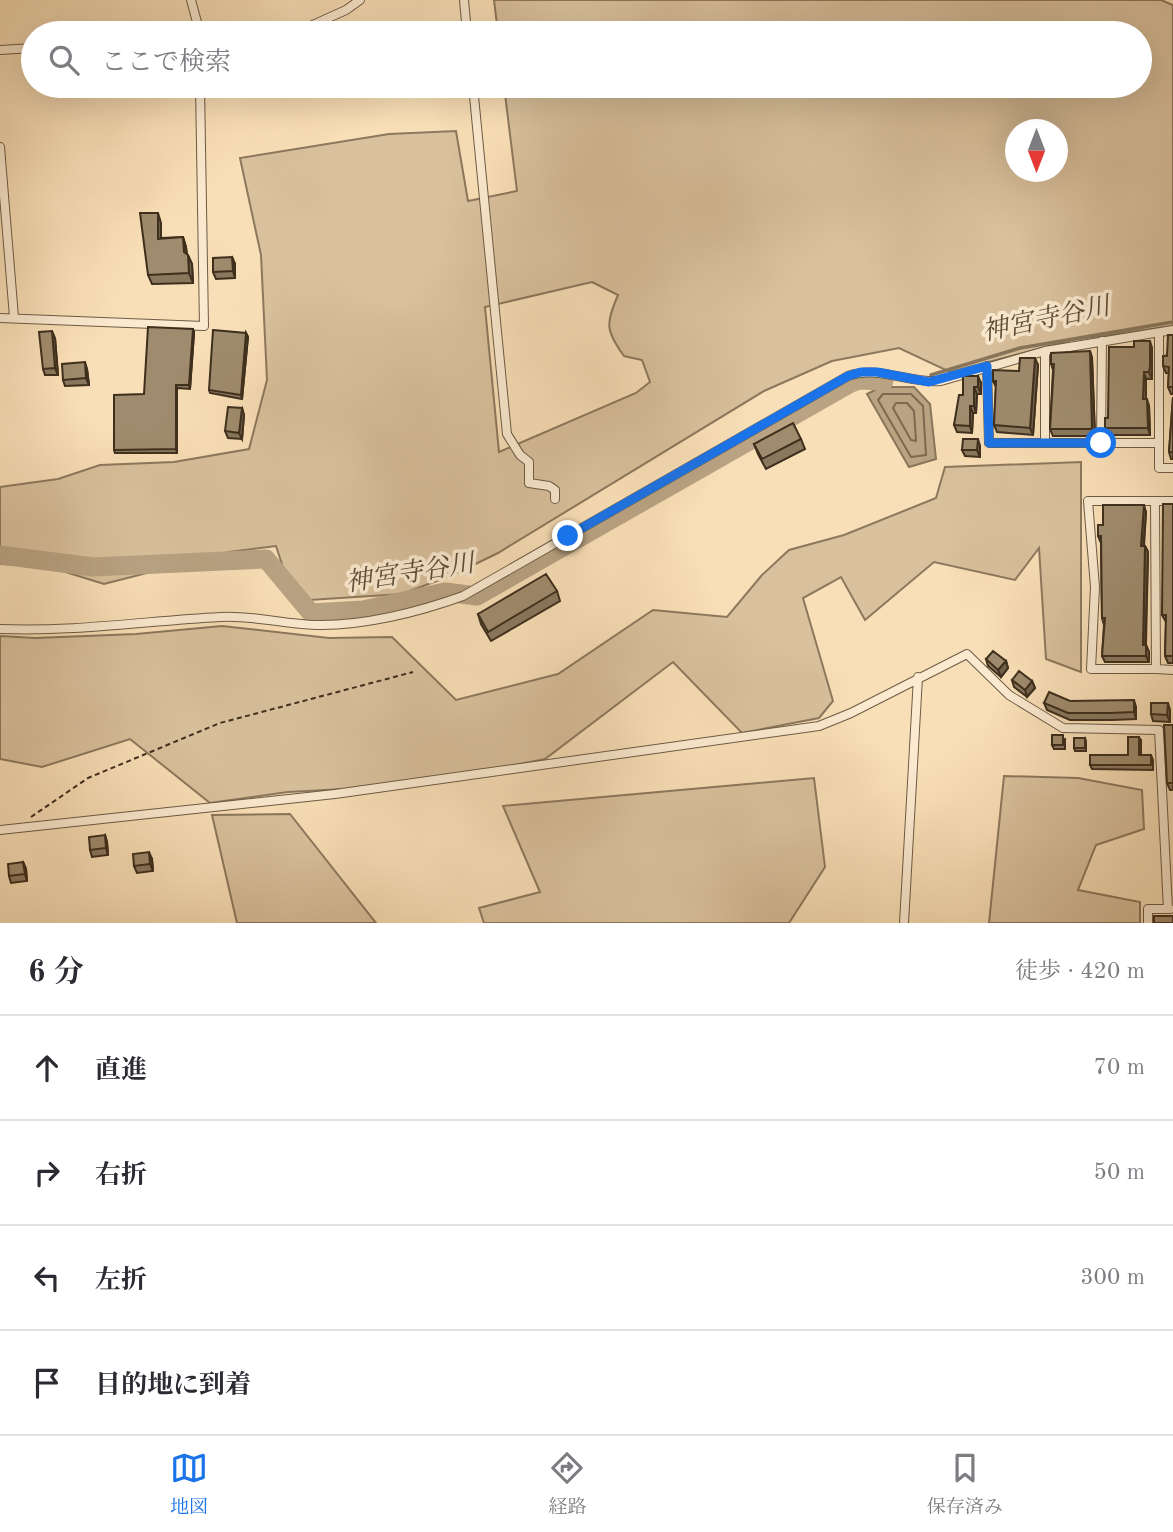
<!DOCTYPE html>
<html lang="ja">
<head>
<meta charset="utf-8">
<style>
  :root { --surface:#fff; --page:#f7f7f7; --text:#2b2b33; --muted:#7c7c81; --line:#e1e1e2; --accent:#1a73e8 }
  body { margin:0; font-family:"Old Standard TT","Noto Serif JP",serif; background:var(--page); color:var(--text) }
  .compass { position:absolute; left:1005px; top:119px; width:63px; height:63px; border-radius:50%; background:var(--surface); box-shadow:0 7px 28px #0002; rotate:180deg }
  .stop { position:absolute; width:21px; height:21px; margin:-16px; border:5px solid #1a73e8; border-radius:50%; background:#fff }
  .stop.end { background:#1a73e8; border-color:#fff; box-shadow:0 2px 7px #0008 }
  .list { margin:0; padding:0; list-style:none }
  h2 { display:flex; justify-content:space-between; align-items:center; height:91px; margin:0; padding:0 28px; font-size:30px }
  h2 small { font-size:23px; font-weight:400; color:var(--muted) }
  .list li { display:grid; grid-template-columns:46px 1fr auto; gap:21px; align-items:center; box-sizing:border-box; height:105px; padding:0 28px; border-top:2px solid var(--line) }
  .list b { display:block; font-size:26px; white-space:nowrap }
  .list em { font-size:23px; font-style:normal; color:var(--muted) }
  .icon { flex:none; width:38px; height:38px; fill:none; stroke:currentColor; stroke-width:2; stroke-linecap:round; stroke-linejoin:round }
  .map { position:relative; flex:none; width:1173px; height:923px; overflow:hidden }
  .search { position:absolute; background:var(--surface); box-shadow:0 7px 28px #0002; left:21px; right:21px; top:21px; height:77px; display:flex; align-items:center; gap:18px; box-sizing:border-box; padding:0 24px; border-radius:38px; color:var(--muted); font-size:26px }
  .sheet { height:511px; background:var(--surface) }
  nav { display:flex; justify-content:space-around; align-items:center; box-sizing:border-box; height:98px; border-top:2px solid var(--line); background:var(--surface); font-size:19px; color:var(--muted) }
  nav a { display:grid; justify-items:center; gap:4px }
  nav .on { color:var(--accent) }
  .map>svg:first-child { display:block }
  .green { fill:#d9c19d; stroke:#8c785d; stroke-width:2; fill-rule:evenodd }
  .water { fill:#b9a383; stroke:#88755a; stroke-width:2 }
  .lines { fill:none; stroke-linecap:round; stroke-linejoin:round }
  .shore { stroke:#7c6950; stroke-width:2 }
  .stream { stroke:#88755a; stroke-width:3.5 }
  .river { stroke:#b9a383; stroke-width:19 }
  .minor-casing { stroke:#6d5b44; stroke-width:10 }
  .path { stroke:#3e2f1d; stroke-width:2; stroke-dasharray:5 3.5; stroke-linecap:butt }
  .minor { stroke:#fbead0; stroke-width:8 }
  .wall { fill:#89785e; stroke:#3e2f1d; stroke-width:2 }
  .shaded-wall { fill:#6f614c; stroke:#3e2f1d; stroke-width:2 }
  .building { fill:#9f8b6d; stroke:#3e2f1d; stroke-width:2 }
  .route { stroke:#1a73e8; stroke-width:9 }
  .labels { text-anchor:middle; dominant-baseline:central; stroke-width:7; stroke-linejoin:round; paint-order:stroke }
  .water-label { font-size:26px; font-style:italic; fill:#5d4c36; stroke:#fbead0 }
</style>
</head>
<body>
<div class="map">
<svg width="1173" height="923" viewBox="0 0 1173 923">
  <rect width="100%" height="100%" fill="#f9dfb7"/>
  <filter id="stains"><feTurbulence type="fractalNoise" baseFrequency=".00286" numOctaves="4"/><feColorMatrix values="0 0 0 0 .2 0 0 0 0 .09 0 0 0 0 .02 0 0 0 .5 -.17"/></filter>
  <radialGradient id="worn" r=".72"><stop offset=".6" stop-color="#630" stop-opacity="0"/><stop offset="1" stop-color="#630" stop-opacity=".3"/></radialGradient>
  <path class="green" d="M494,0H1161L1173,5V326L1072,340L950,372L899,348L832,361L764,391L498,553L455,574L402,594L294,601L276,546L229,552L104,584L46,566L0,564V487L58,479L100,465L174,462L249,449L267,380L261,255L240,158L389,134L456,131L468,201L517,191L504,86H1140V33H498ZM1016,130H1058V172H1016ZM592,282L618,295C606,324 605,330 624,356L642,360L650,382L636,393L499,452L485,307Z
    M1081,462V672L1046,659L1039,548L1015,580L934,562L865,620L841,577L803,598L833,701L819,718L742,733L673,662L545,759L417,785L288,792L210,803L130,739L42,767L0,759V636L35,638L136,634L222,626L329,638L392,637L456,700L558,674L653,610L727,617L762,575L789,550L844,535L936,498L945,467Z
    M1004,776L1078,778L1142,790L1144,829L1096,845L1078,890L1140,902V923H989Z
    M814,778L825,867L789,923H484L479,908L540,892L503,806Z
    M290,814L376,923H237L212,815Z"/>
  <path class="water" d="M881,387H914L930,404L936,459L909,467L867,394Z"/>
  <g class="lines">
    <path class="shore" d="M883,394H911L923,406L926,455L911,457L878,400Z
      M896,403H907L914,411L916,441L911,440L893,408Z"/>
    <path class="stream" d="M931,375L1020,348L1173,322"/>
    <path class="river" d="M0,555L93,567L266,559L311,613L363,610L445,592L477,596L849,384L859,380L884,381"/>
    <g class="minor-casing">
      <path id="minor" d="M191,0L200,33
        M464,0L467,33
        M295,33L346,10L360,0
        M0,50L33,48
        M473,86L507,434L520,455L529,462V483L549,486L555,490V499
        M0,147L14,317
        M0,318L204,326L200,86
        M1159,333V468H1173
        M987,366L989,443H1159
        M1045,443V351
        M1101,443L1102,341
        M1155,501L1156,669L1173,670
        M0,629C74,632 146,621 220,617C251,615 284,624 316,625C363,626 419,612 463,596L848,376C880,365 909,384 941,381L1045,351L1173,330
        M1156,669H1091L1095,587L1088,501H1173
        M0,830L335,794L819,726L851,713L967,654L1009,695L1063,728L1159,730L1168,909
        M904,923L918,677
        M1148,923V909H1170"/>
    </g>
    <path class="path" d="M31,817L88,778L220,723L413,672"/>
    <use href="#minor" class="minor"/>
  </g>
  <path class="wall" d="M161,223V238L183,237L186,247L187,254L192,264L193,283L152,284L148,275Z
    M232,257L235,264V278L216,279L213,272Z
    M194,333L190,389L177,388V453H115L114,450L144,394Z
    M246,333L248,337L242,399L210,393L209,390Z
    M1173,335V394H1171L1168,387L1169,373H1166L1163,366Z
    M55,338L58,375H45L43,369Z
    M1134,347L1152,348V379H1146V399L1149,406L1150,435H1108L1105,428Z
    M1090,351L1092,358L1095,436H1053L1050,429L1053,370L1051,364Z
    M1038,365L1033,435L997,432L994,425L996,387L993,381Z
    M87,369L89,385L65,386L63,380Z
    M981,383V394H977L976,413H973L972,433L957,432L954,425L963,395Z
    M1173,397V459H1171L1169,452Z
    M242,408L244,415L242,439L228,438L225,431Z
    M801,439L805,449L766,469L758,454L754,444Z
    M980,446V457L965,456L962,450Z
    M1173,504V663H1168L1165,656L1166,622L1162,615Z
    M1146,512L1144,546H1145L1148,552L1146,645L1149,652V662H1105L1102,656L1104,625L1102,618L1101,543L1098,536L1103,525Z
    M557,591L560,601L491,641L481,624L478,614Z
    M986,659L1006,661L1008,668L1001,677L988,666Z
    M1012,680L1032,681L1035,688L1027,697L1014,687Z
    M1070,701L1136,707V719L1112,720H1070L1047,710L1044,703Z
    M1170,710V722L1153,721L1151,714Z
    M1173,725V790H1170L1167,783Z
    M1085,738L1086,741V751H1075L1074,748Z
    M1065,739V749H1054L1052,745Z
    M1141,741V755H1151L1153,760V770L1092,769L1090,765L1128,755Z
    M105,835L107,842L108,855L92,857L90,850Z
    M152,859L153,871L137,873L134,866Z
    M23,862L26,869L27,881L11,883L9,876Z"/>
  <path class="shaded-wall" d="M158,213L161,223V248L158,239Z
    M183,237L186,247L187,262L184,252Z
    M188,255L192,264L193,283L189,273Z
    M232,257L235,264V278L233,271Z
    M193,329L194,333L190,389L189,385Z
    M52,331L55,338L58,375L55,368Z
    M246,333L248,337L242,399L241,395Z
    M1150,341L1152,348V379L1149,372Z
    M1090,351L1092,358L1095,436L1092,429Z
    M1035,358L1038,365L1033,435L1030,428Z
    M85,362L87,369L89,385L86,378Z
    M1144,372L1146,379V406L1143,399Z
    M978,376L981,383V394L978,387Z
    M176,385L177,388V453L176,449Z
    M974,387L977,394L976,413L974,406Z
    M1147,399L1149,406L1150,435L1148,428Z
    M970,406L973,413L972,433L970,426Z
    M242,408L244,415L242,439L239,433Z
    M978,439L980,446V457L977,450Z
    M1144,505L1146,512L1143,552L1141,546Z
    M1145,546L1148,552L1145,652L1143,645Z
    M1146,645L1149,652V662L1146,656Z
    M1006,661L1008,668L1001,677L998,670Z
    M1032,681L1035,688L1027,697L1025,690Z
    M1134,700L1136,707V719L1134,712Z
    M1168,703L1170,710V722L1167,715Z
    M1139,737L1141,741V760L1139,755Z
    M105,835L107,842L108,855L106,848Z
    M149,852L152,859L153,871L150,864Z
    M23,862L26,869L27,881L25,874Z"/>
  <path class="building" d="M140,213H158V239L183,237L184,252L188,255L189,273L148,275Z
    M232,257L233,271L213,272V258Z
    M148,327L193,329L189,385H176V449L114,450V395L144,394Z
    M213,330L246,333L241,395L209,390Z
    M52,331L55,368L43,369L39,332Z
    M1168,335H1173V387H1168L1169,367L1163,366V356H1167Z
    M1134,341H1150V366L1149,372H1144L1143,399H1147L1148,428H1105V418H1108L1109,347H1134Z
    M1090,351L1092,429H1050L1054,364H1051V353Z
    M1020,358H1035L1030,428L994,425L996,381H993V370L1019,371Z
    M85,362L86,378L63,380L62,364Z
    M963,376H978V387H974V406H970V426L954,425L959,395H963Z
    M1173,397V452H1169Z
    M228,407L242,408L239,433L225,431Z
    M793,423L801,439L762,459L754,444Z
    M963,439H978L977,450H962Z
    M1163,504H1173V656H1165L1166,615H1162Z
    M1103,505H1144L1141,546H1145L1143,645H1146V656H1102L1105,618H1102L1101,536H1098V525H1103Z
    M546,574L557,591L488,632L478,614Z
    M993,651L1006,661L998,670L986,659Z
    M1019,671L1032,681L1025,690L1012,680Z
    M1049,692L1070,701L1134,700V712L1110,713H1068L1044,703Z
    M1151,703H1168L1167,715L1151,714Z
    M1164,725H1173V783H1167Z
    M1052,735H1063V745H1052Z
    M1128,737H1139V755H1151V765H1090V755H1128Z
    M1074,738H1085V748H1074Z
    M105,835L106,848L90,850L89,837Z
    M149,852L150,864L134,866L133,854Z
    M23,862L25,874L9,876L8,864Z
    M1154,916H1173V923H1154Z"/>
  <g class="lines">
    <path class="route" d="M568,536L848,376L861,372H877L929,382L987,366L989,443H1101"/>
  </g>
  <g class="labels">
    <g class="water-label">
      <text transform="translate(1046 320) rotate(-12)">神宮寺谷川</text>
      <text transform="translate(410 574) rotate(-9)">神宮寺谷川</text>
    </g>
  </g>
  <rect width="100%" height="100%" filter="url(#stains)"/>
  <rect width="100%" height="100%" fill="url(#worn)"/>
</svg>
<svg class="compass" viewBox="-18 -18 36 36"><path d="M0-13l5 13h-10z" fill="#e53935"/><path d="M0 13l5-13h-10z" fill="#7c7c81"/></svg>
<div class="stop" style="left:1101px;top:443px"></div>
<div class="stop end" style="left:568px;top:536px"></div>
<div class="search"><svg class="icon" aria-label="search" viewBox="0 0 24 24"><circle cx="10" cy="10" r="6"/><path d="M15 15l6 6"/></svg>ここで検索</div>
</div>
<section class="sheet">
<h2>6 分<small>徒歩 · 420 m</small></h2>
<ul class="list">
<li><svg class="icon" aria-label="ahead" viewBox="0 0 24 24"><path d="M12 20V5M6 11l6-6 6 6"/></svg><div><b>直進</b></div><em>70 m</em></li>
<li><svg class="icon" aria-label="right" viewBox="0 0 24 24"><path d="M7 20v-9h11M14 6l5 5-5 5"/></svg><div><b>右折</b></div><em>50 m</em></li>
<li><svg class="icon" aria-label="left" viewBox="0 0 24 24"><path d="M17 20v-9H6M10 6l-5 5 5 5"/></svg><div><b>左折</b></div><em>300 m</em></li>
<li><svg class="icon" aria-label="arrive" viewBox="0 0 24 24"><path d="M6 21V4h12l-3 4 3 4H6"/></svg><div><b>目的地に到着</b></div></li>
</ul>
</section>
<nav>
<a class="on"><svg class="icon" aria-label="map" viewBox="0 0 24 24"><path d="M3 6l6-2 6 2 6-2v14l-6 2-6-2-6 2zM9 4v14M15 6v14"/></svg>地図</a>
<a><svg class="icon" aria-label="directions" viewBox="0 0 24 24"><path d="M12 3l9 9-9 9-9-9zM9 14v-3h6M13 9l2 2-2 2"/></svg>経路</a>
<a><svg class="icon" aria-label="saved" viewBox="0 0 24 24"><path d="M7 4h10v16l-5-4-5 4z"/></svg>保存済み</a>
</nav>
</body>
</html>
